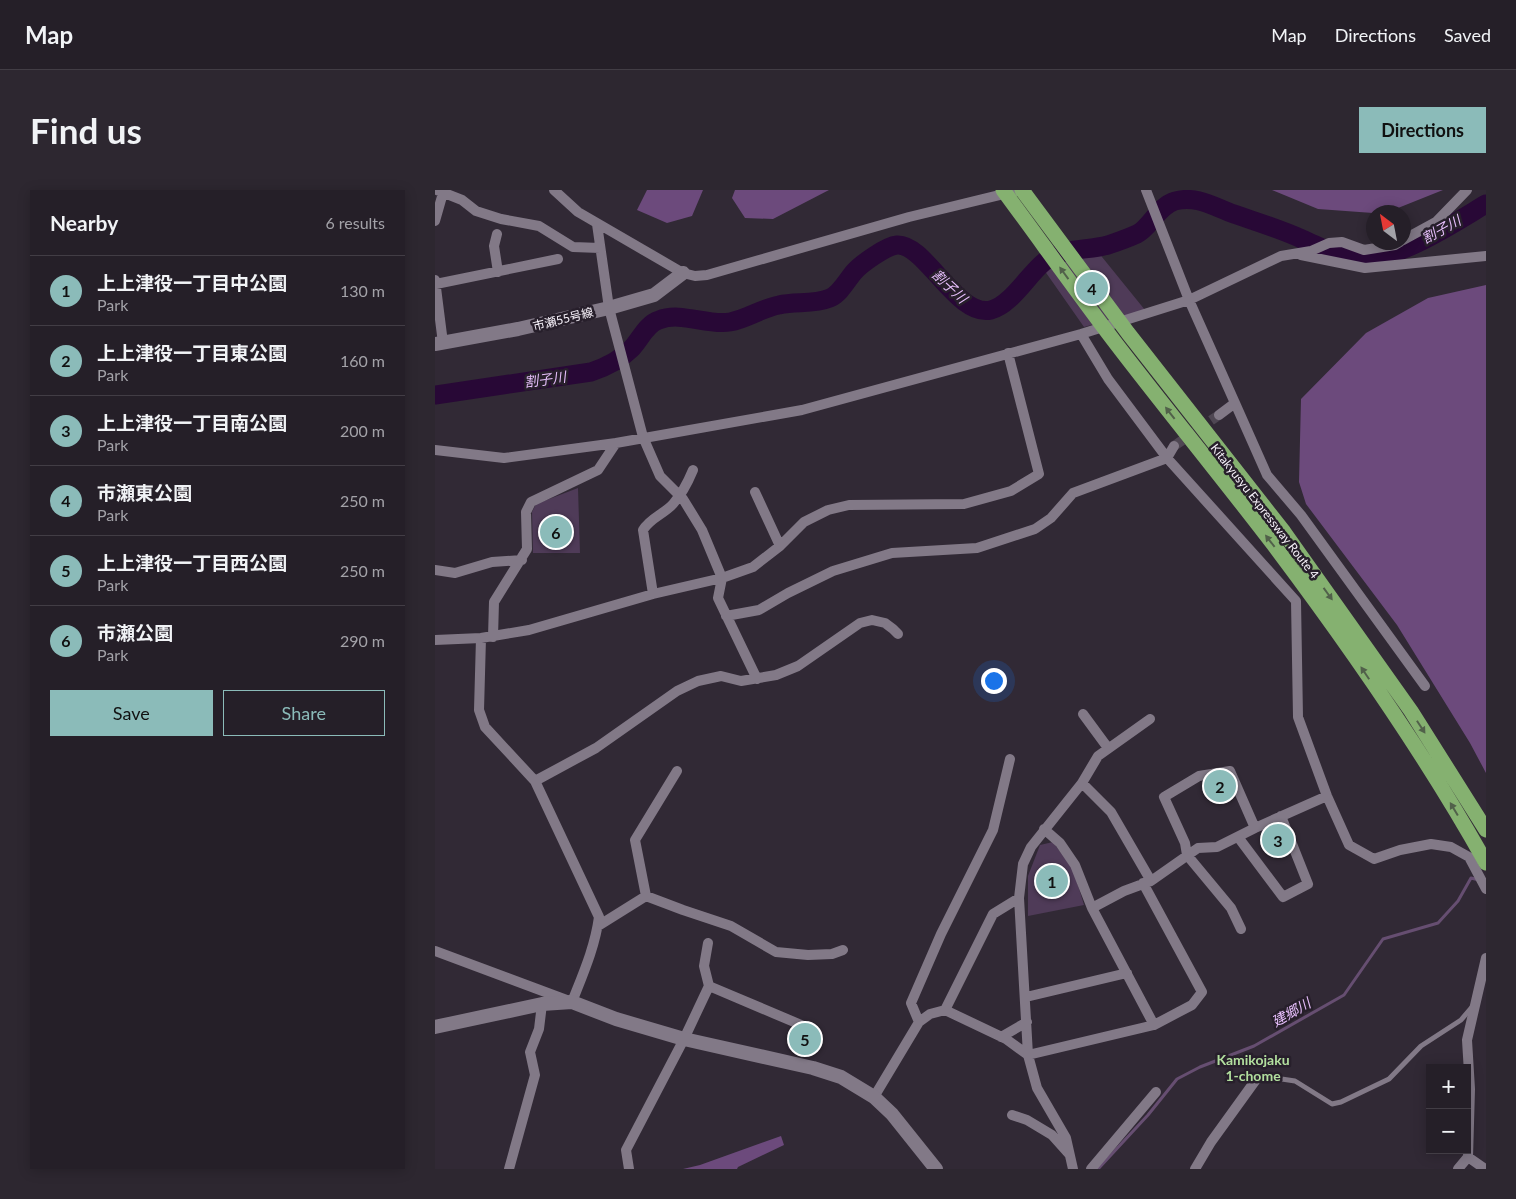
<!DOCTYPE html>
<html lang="en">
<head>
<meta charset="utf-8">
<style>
  :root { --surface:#251f28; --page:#2d2730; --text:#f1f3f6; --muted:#a3a2a8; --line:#423d45; --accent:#8bbbb9 }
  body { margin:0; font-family:Lato,"Noto Sans JP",sans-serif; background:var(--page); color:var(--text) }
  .controls { position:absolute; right:15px; bottom:15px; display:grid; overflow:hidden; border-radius:0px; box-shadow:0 2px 12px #0003 }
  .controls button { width:45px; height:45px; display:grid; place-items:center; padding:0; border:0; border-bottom:1px solid var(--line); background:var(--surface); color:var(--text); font:25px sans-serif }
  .compass { position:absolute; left:931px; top:15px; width:45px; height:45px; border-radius:50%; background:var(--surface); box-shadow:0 2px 12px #0003; rotate:328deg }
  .you { position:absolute; left:558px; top:490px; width:18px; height:18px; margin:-12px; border:4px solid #fff; border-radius:50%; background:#1a73e8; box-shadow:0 0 0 8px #1a73e833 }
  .badge { display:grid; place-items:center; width:32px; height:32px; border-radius:50%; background:var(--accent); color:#111; font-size:16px; font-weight:700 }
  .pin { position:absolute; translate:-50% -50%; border:2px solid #fff; box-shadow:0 1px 5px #0006 }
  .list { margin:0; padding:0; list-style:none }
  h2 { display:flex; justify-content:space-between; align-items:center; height:65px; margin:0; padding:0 20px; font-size:21px }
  h2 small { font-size:16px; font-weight:400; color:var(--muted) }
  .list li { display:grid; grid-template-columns:32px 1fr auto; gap:15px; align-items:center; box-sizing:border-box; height:70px; padding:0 20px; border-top:1px solid var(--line) }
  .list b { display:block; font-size:19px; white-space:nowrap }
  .list p { margin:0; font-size:16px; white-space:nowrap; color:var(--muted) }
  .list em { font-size:16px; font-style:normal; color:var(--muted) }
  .actions { display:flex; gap:10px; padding:15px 20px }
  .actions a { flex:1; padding:11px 0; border:1px solid var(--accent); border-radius:0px; text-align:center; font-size:18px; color:var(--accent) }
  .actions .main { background:var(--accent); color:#111 }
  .map { position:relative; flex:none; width:1051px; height:979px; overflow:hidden; border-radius:0px }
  header { display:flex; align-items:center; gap:30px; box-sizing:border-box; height:70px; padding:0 25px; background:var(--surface); border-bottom:1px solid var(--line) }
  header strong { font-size:24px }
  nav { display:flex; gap:28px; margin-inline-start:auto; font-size:18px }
  .intro { display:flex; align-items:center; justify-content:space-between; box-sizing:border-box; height:120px; padding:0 30px }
  h1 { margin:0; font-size:35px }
  .button { padding:12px 22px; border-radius:0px; background:var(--accent); color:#111; font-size:18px; font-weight:700 }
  main { display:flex; gap:30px; padding:0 30px }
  aside { flex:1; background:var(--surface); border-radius:0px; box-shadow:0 2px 12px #0003 }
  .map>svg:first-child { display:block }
  .green { fill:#4f3b58 }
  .forest { fill:#6c4a7c }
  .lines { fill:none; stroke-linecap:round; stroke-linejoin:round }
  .stream { stroke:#664e71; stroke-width:3 }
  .river { stroke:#280836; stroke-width:19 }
  .street-tunnel { stroke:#4f4753; stroke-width:10; stroke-dasharray:10 5; stroke-linecap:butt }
  .lane { stroke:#827987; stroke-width:5 }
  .street { stroke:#827987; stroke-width:10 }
  .secondary { stroke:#827987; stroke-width:14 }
  .highway { stroke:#85b170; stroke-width:15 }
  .oneway { fill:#51614a }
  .labels { text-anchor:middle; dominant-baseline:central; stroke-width:5; stroke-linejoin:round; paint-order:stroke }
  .street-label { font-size:12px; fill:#f8f3fb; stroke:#271f2b }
  .water-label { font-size:14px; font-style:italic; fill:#e7bffc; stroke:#271f2b }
  .neighbourhood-label { font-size:14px; font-weight:bold; fill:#b2df9e; stroke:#271f2b }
</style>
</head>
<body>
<header>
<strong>Map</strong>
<nav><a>Map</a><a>Directions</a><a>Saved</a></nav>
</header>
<div class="intro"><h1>Find us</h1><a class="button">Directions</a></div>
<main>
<aside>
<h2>Nearby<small>6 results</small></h2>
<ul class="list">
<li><span class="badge">1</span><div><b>上上津役一丁目中公園</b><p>Park</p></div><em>130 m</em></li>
<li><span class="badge">2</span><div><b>上上津役一丁目東公園</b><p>Park</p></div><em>160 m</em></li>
<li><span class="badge">3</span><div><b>上上津役一丁目南公園</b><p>Park</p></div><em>200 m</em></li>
<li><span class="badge">4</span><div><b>市瀬東公園</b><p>Park</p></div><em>250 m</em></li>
<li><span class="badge">5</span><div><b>上上津役一丁目西公園</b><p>Park</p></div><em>250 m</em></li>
<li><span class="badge">6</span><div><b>市瀬公園</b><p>Park</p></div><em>290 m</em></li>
</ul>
<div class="actions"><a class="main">Save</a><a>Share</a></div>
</aside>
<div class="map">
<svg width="1051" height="979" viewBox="0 0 1051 979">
  <rect width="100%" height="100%" fill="#312935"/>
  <path class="green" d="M663,62L710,120L649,137L607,77C627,66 640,63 663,62Z
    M143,298L145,363H98L97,322L101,314Z
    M788,585L795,588L799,601L777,609L770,592Z
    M842,633L846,634L856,659L845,664L826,641Z
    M618,652L638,679L649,715L593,726V686L605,655Z
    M365,841L378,845L384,854L360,862L353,858Z"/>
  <path class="forest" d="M212,0H268L257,26L232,33L202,20Z
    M300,0H394L338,29L310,28L297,8Z
    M837,0H1008L953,22L938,23L883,19Z
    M1051,95V583L1035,553L962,435L871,314L864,292L866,209L931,143L993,108Z
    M346,946L349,955L303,977L302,979H248L265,975Z"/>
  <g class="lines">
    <path class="stream" d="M663,979L713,925L742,889L765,877L819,856L909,805L948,749L1003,733L1023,711L1036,688L1044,690"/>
    <path class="river" d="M0,205L156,182C171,177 185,170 196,159C205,150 211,134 224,130C246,121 272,136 295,132C312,129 327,118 344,115C361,111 378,115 395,108C405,104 412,90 419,82C426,74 451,56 462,55C490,53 522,128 556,120C576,115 593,85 609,72C628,57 651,61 673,55C682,52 693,48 702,44C715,38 723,16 740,11C762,5 779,17 799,24C822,32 845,39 867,49C886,57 904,68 925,69C962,71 1019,33 1051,14"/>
    <path class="street-tunnel" d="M739,256L784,225"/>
    <path class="lane" d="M820,891L827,886L860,891L897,914L906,912L954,889L986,856L1026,830L1037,817"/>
    <path class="street" d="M2,0L27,10L41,21L66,29L104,36L138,57L165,58
      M119,0L143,22L248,83L260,86L272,85L474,27L585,0
      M711,0L754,110L800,213L784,225
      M0,31L8,3
      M162,34L174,118L208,247L225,286L248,309L267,340L287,388L283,408L322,489
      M62,44L59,56L63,82
      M968,50L1001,32L1032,0
      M866,65L930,78L1051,66
      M0,90L8,153
      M1,94L123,69
      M646,144L673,189L732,268L861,411L863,527L892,606L914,655L939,669L965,660L996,654L1016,657L1034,667L1051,699
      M800,213L832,285L866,325L990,496
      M0,260L69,268L181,253L367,220L646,144L754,110L846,66L876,61L894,53L907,52L929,60L960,55L965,52
      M320,302L345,356
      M0,380L20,383L57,372L87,370
      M218,404L208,340C215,328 229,324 238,314C247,304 253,292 258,280
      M291,426L324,420L353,403L398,381L457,363L542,358L600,339L616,328L638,303L732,268L739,256
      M58,447L59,412L92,359L91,322L96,312L163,280L181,253
      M0,450L46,448L94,440L218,404L287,388L318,377L345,356L369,332L393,320L414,315L529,314L576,301L604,284L573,163
      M648,524L673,558
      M100,591L161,558L242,501L263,491L286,486L306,491L341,485L363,476L425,433L437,430L450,433L458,439L463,444
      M647,593L663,566L715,529
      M609,639L625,653L640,675L657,718
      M803,647L848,707L873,694L846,626
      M211,706L200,650L242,581
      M163,736L211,706L248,720L296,736L341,762L373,765L397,764L408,760
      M806,739L796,718L752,665L750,653L729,607L764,586L795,581L820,638
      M273,753L269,776L274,796
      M0,761L137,812C148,784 160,757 164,727L100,591L50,537L44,520L46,448
      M591,807L692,783
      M510,820L558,724L584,708
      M484,832L476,813L506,744L558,640L575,569
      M719,835L657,718L689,701L716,691L763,658L782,657L820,638L892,606
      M566,847L592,832
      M439,907L484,832L495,824L510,820L571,849L593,865L719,835L757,815L767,802L708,693
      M577,925L592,930L617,945L634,964
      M1033,967L1050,979
      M74,979L100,885L95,862L104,839L107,814
      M194,979L191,960L249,849L274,796L378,840
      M638,979L631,948L602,898L593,865L584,708L588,674L596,657L647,593L676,622L716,691
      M656,979L721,902
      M760,979L776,952L820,891
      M1023,979L1033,967L1035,899L1032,850L1051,768"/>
    <path class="secondary" d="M0,154L83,139L174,118L219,105L248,83
      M0,837L107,814L137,812L181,829L249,849L378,878L406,887L439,907L457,924L501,979"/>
    <path class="highway" d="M568,0C605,50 641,101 679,151C731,219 786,286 838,354C914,455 989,562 1051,673
      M587,0L693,143L849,342L976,521L1051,640"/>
  </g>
  <defs><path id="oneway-solid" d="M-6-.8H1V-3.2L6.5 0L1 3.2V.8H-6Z" transform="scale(1.25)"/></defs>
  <g class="oneway">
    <use href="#oneway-solid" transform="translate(629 83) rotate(-126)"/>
    <use href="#oneway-solid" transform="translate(735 223) rotate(-128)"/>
    <use href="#oneway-solid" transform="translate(835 351) rotate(-128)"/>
    <use href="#oneway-solid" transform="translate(893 404) rotate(54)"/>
    <use href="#oneway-solid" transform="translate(930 483) rotate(-124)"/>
    <use href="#oneway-solid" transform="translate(986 537) rotate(57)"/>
    <use href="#oneway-solid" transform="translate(1019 619) rotate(-121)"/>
  </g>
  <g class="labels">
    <g class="street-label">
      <text transform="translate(128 129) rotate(-14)">市瀬55号線</text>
      <text transform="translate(830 321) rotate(52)">Kitakyusyu Expressway Route 4</text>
    </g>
    <g class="water-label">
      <text transform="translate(1006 39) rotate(-29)">割子川</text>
      <text transform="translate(515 96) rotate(43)">割子川</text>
      <text transform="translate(110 189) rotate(-8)">割子川</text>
      <text transform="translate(856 822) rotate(-30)">建郷川</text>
    </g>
    <g class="neighbourhood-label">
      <text x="818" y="869">Kamikojaku<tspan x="818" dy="16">1-chome</tspan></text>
    </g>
  </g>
</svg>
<div class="controls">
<button>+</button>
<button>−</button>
</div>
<svg class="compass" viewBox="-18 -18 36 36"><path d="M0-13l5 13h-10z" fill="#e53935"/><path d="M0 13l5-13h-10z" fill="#a3a2a8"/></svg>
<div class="you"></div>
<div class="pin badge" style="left:617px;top:691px">1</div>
<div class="pin badge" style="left:785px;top:596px">2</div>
<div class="pin badge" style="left:843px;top:650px">3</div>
<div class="pin badge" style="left:657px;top:98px">4</div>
<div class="pin badge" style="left:370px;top:849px">5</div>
<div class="pin badge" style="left:121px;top:342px">6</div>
</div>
</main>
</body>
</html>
